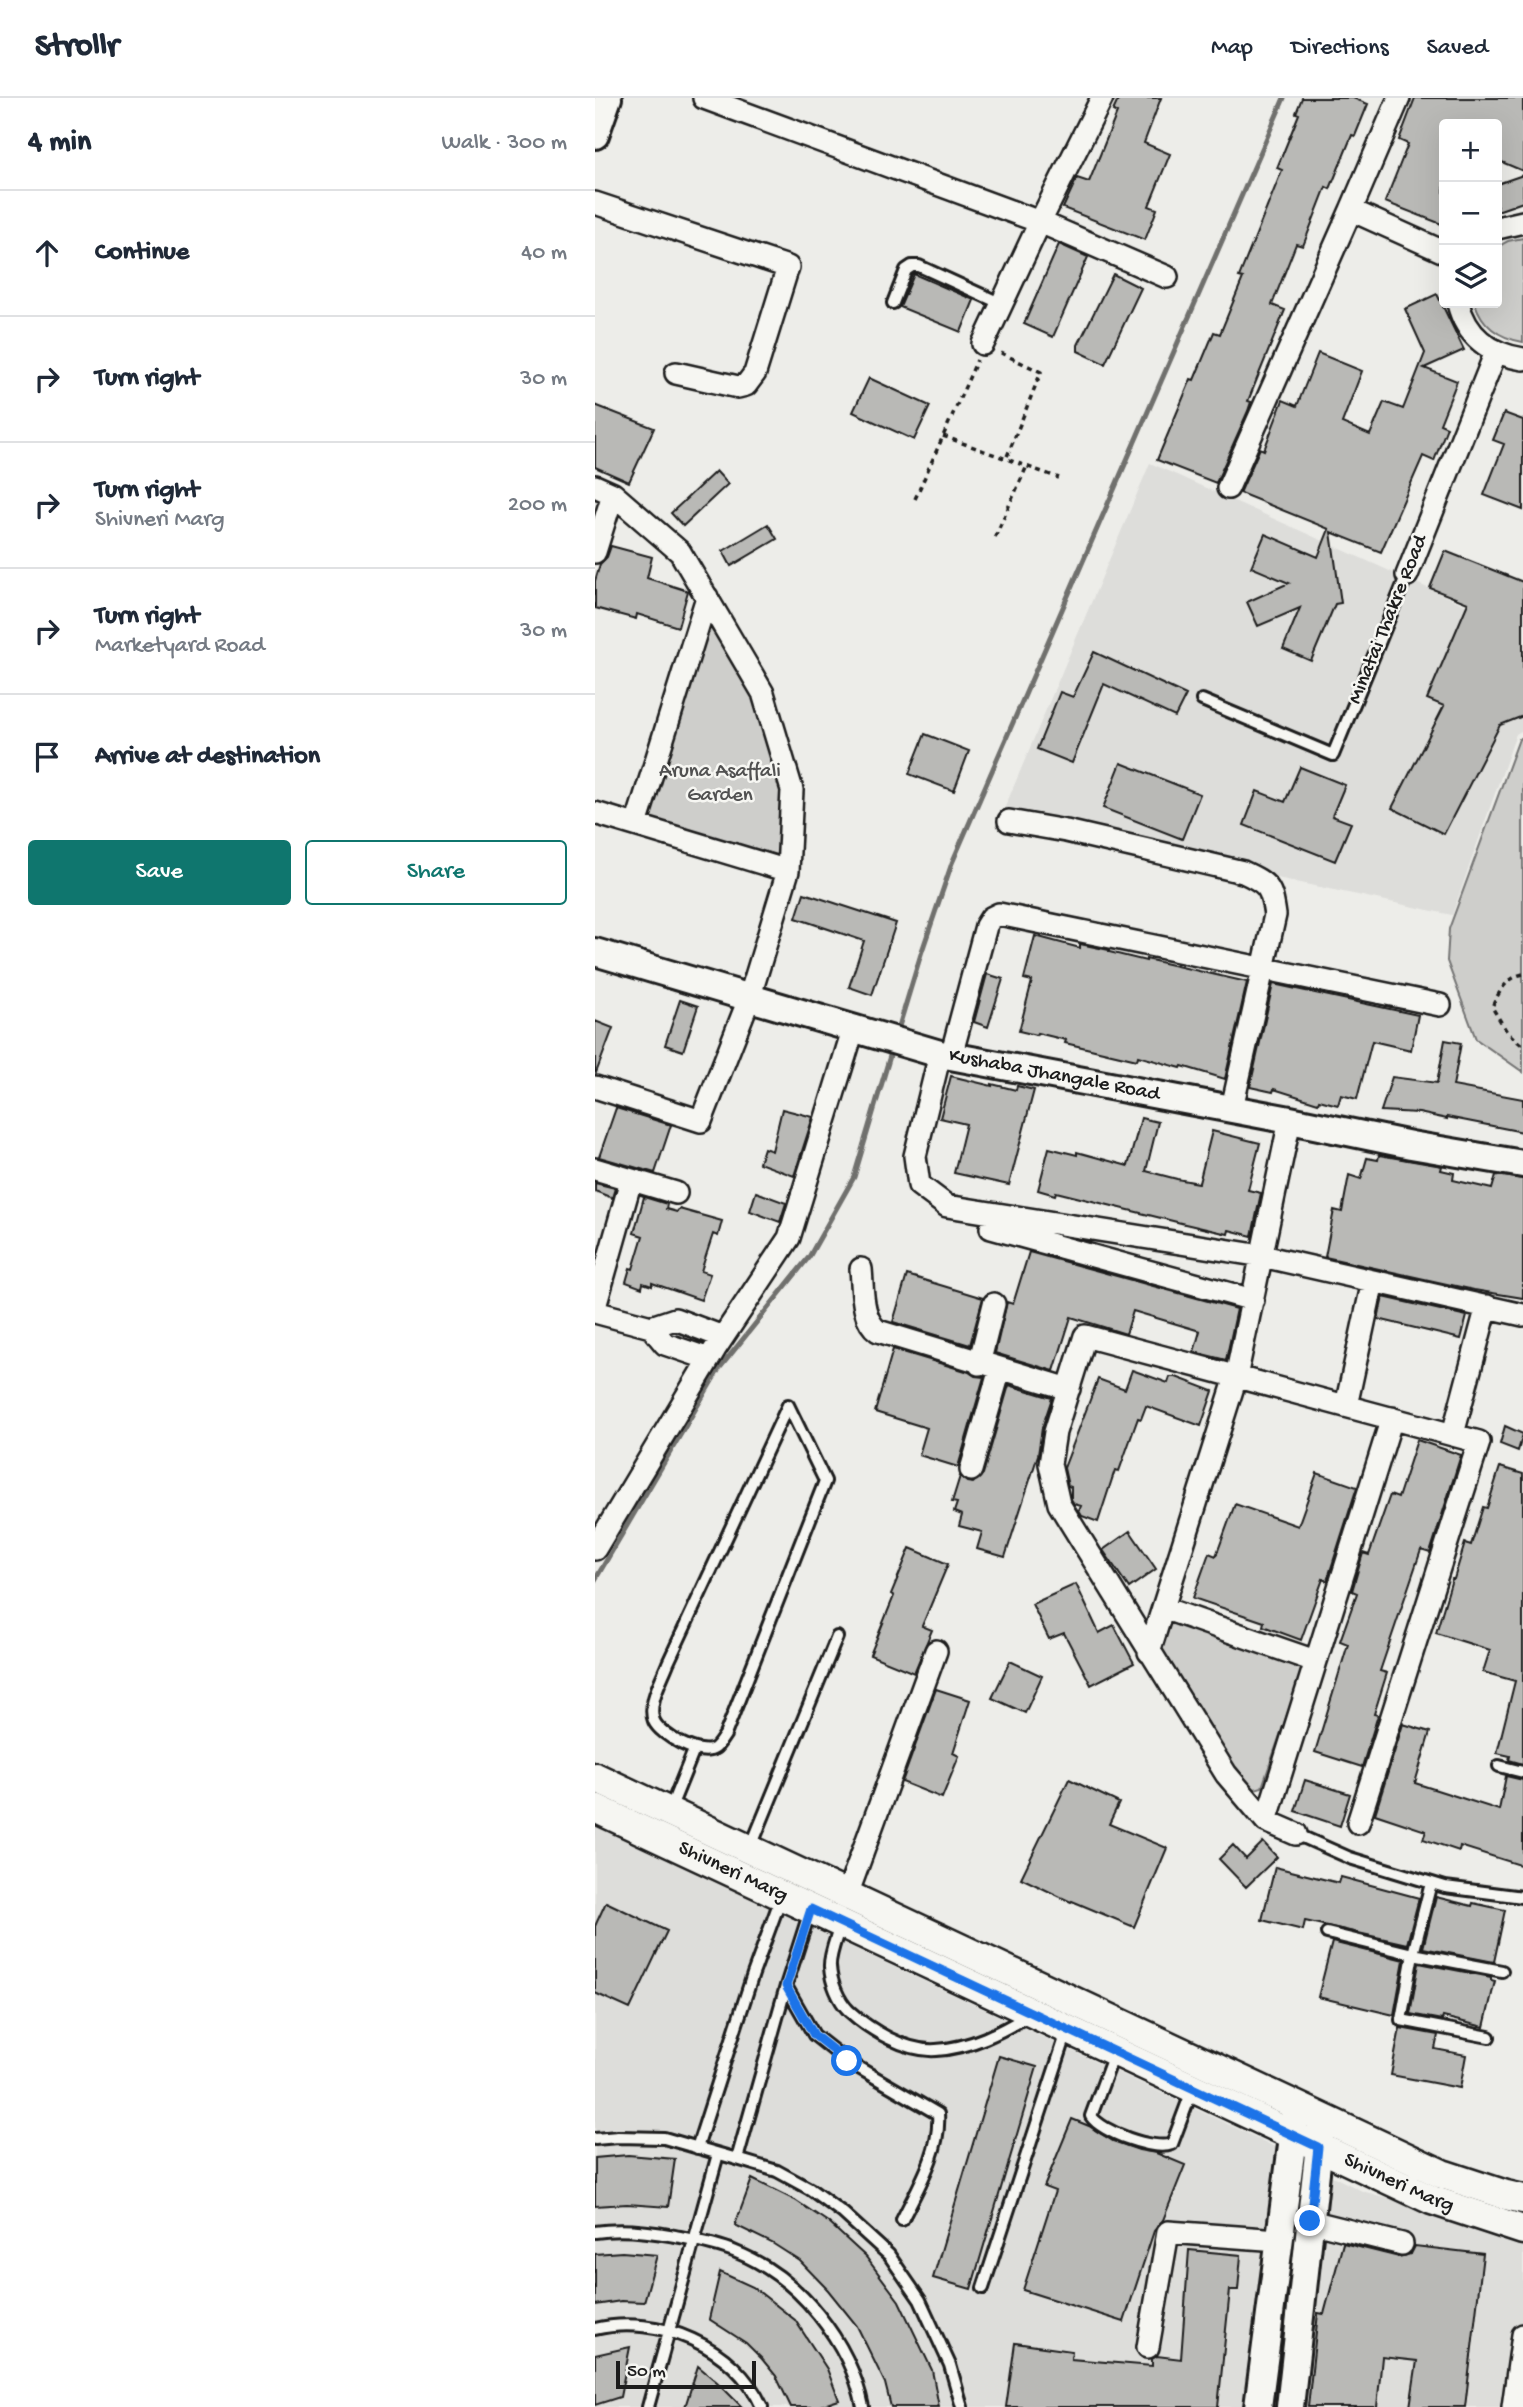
<!DOCTYPE html>
<html lang="en">
<head>
<meta charset="utf-8">
<style>
  :root { --surface:#fff; --page:#f6f6f7; --text:#1f2937; --muted:#747a83; --line:#e0e1e3; --accent:#0f766e }
  body { margin:0; font-family:"Gochi Hand",sans-serif; background:var(--page); color:var(--text) }
  .controls { position:absolute; right:21px; top:21px; display:grid; overflow:hidden; border-radius:7px; box-shadow:0 7px 28px #0002 }
  .controls button { width:63px; height:63px; display:grid; place-items:center; padding:0; border:0; border-bottom:2px solid var(--line); background:var(--surface); color:var(--text); font:35px sans-serif }
  .scale { position:absolute; left:21px; bottom:18px; width:140px; box-sizing:border-box; padding-left:7px; border:4px solid #1c1c1c; border-top:0; font-size:19px; line-height:24px; white-space:nowrap; color:#1c1c1c; -webkit-text-stroke:5px #f6f6f2; paint-order:stroke }
  .stop { position:absolute; width:21px; height:21px; margin:-16px; border:5px solid #1a73e8; border-radius:50%; background:#fff }
  .stop.end { background:#1a73e8; border-color:#fff; box-shadow:0 2px 7px #0008 }
  .list { margin:0; padding:0; list-style:none }
  h2 { display:flex; justify-content:space-between; align-items:center; height:91px; margin:0; padding:0 28px; font-size:30px }
  h2 small { font-size:23px; font-weight:400; color:var(--muted) }
  .list li { display:grid; grid-template-columns:46px 1fr auto; gap:21px; align-items:center; box-sizing:border-box; height:126px; padding:0 28px; border-top:2px solid var(--line) }
  .list b { display:block; font-size:26px; white-space:nowrap }
  .list p { margin:0; font-size:23px; white-space:nowrap; color:var(--muted) }
  .list em { font-size:23px; font-style:normal; color:var(--muted) }
  .actions { display:flex; gap:14px; padding:21px 28px }
  .actions a { flex:1; padding:16px 0; border:2px solid var(--accent); border-radius:7px; text-align:center; font-size:24px; color:var(--accent) }
  .actions .main { background:var(--accent); color:#fff }
  .icon { flex:none; width:38px; height:38px; fill:none; stroke:currentColor; stroke-width:2; stroke-linecap:round; stroke-linejoin:round }
  .map { position:relative; flex:none; width:928px; height:2309px; overflow:hidden }
  header { display:flex; align-items:center; gap:42px; box-sizing:border-box; height:98px; padding:0 35px; background:var(--surface); border-bottom:2px solid var(--line) }
  header strong { font-size:33px }
  nav { display:flex; gap:38px; margin-inline-start:auto; font-size:24px }
  main { display:flex }
  aside { flex:1; background:var(--surface) }
  .map>svg:first-child { display:block }
  .built { fill:#ddddda }
  .green { fill:#cececb; stroke:#757574; stroke-width:2 }
  .lines { fill:none; stroke-linecap:round; stroke-linejoin:round }
  .stream { stroke:#6f6f6d; stroke-width:5 }
  .building { fill:#b9b9b6; stroke:#1c1c1c; stroke-width:2 }
  .service-casing { stroke:#1c1c1c; stroke-width:16 }
  .minor-casing { stroke:#1c1c1c; stroke-width:26 }
  .tertiary-casing { stroke:#1c1c1c; stroke-width:32 }
  .secondary-casing { stroke:#1c1c1c; stroke-width:33 }
  .path { stroke:#1c1c1c; stroke-width:3.5; stroke-dasharray:5 5; stroke-linecap:butt }
  .service { stroke:#f6f6f2; stroke-width:10 }
  .minor { stroke:#f6f6f2; stroke-width:21 }
  .tertiary { stroke:#f6f6f2; stroke-width:26 }
  .secondary { stroke:#f6f6f2; stroke-width:28 }
  .route { stroke:#1a73e8; stroke-width:9 }
  .labels { text-anchor:middle; dominant-baseline:central; stroke-width:5; stroke-linejoin:round; paint-order:stroke }
  .street-label { font-size:21px; fill:#1c1c1c; stroke:#f6f6f2 }
  .park-label { font-size:21px; fill:#515151; stroke:#f6f6f2 }
</style>
</head>
<body>
<header>
<strong>Strollr</strong>
<nav><a>Map</a><a>Directions</a><a>Saved</a></nav>
</header>
<main>
<aside>
<h2>4 min<small>Walk · 300 m</small></h2>
<ul class="list">
<li><svg class="icon" aria-label="ahead" viewBox="0 0 24 24"><path d="M12 20V5M6 11l6-6 6 6"/></svg><div><b>Continue</b></div><em>40 m</em></li>
<li><svg class="icon" aria-label="right" viewBox="0 0 24 24"><path d="M7 20v-9h11M14 6l5 5-5 5"/></svg><div><b>Turn right</b></div><em>30 m</em></li>
<li><svg class="icon" aria-label="right" viewBox="0 0 24 24"><path d="M7 20v-9h11M14 6l5 5-5 5"/></svg><div><b>Turn right</b><p>Shivneri Marg</p></div><em>200 m</em></li>
<li><svg class="icon" aria-label="right" viewBox="0 0 24 24"><path d="M7 20v-9h11M14 6l5 5-5 5"/></svg><div><b>Turn right</b><p>Marketyard Road</p></div><em>30 m</em></li>
<li><svg class="icon" aria-label="arrive" viewBox="0 0 24 24"><path d="M6 21V4h12l-3 4 3 4H6"/></svg><div><b>Arrive at destination</b></div></li>
</ul>
<div class="actions"><a class="main">Save</a><a>Share</a></div>
</aside>
<div class="map">
<svg width="928" height="2309" viewBox="0 0 928 2309">
  <rect width="100%" height="100%" fill="#edede9"/>
  <filter id="ink" filterUnits="userSpaceOnUse"><feTurbulence type="fractalNoise" baseFrequency=".0143" numOctaves="2"/><feDisplacementMap in="SourceGraphic" scale="14" xChannelSelector="R" yChannelSelector="G"/><feConvolveMatrix kernelMatrix="1 2 1 2 8 2 1 2 1" color-interpolation-filters="sRGB"/></filter>
  <g filter="url(#ink)">
    <path class="built" d="M555,365L928,533V632L921,636L857,817L405,721Z
      M0,1728L658,2038L767,2093L928,2137V2309H0Z"/>
    <path class="green" d="M928,140V244C905,240 887,228 880,205H902V149L913,143Z
      M106,519L168,595L189,688L188,765L49,730Z
      M928,639V974L881,941L852,863L854,831L924,641Z
      M574,1518L710,1565L667,1689L660,1691L652,1689L609,1630L564,1555Z"/>
    <g class="lines">
      <path class="stream" d="M302,935L326,856L357,765L689,0
        M0,1482L124,1271L214,1159L259,1079L297,951"/>
    </g>
    <path class="building" d="M524,0H566L549,45L575,56L554,108L562,111L550,142L468,110L482,80L494,84L522,15L518,13Z
      M707,0H758L773,6L760,38L757,37L735,91L731,89L708,148L701,146L677,207L690,212L653,303L656,304L653,313L621,385L562,362L596,281L599,282L619,234L625,236L648,180L644,179L687,72L682,70L704,16L701,15Z
      M820,0H928V73L902,62V26H849V127L790,104L813,46L804,42Z
      M928,77V104L902,113V86Z
      M464,146L493,159L458,239L429,226Z
      M319,176L379,202L366,234L305,209Z
      M518,176L546,190L510,266L483,253V247Z
      M842,196L869,252L829,270L862,283L845,326L852,329L839,363L828,358L786,454L736,434L746,505L740,506L716,563L688,551L705,510L663,528L652,504L694,485L656,469L670,436L723,459L734,431L645,395L665,350L669,352L688,302L702,308L723,255L767,273L747,325L775,337L789,304L808,311L830,255L810,211Z
      M274,280L335,308L319,342L258,314Z
      M0,307L59,330L34,384L0,369Z
      M909,315L928,322V412L889,397L909,346L898,342Z
      M121,373L133,386L88,428L76,415Z
      M173,426L182,441L136,468L128,453Z
      M16,448L57,459L52,480L93,493L83,529L42,516L41,521L0,510V483L5,466L12,459Z
      M850,453L928,484V618L905,627L849,736L797,710L849,608L832,601L873,505L835,490Z
      M499,554L591,597L580,619L509,586L477,665L442,651L465,594L478,599Z
      M330,636L374,653L359,693L314,676Z
      M526,665L605,696L587,741L508,710Z
      M705,669L750,687L737,718L756,725L740,763L649,727L662,693L690,704Z
      M209,795L301,825L277,897L254,889L269,843L201,820Z
      M440,838L485,850V846L514,852V854L551,863V861L652,884L630,981L587,968L586,970L543,958L542,962L470,945L471,942L442,935L441,937L424,933L437,883L429,881Z
      M392,876L408,881L393,929L379,924Z
      M678,886L823,917L816,952L777,943L762,1001L746,997L743,1007L724,1002L723,1005L679,991L678,994L655,989Z
      M85,902L103,908L88,953L70,947Z
      M0,923L18,930L1,975L0,974Z
      M850,942L866,945L858,988L928,1001V1034L852,1019V1021L824,1015L786,1013L797,979L842,985Z
      M356,978L397,988V986L421,992L422,988L439,992L414,1087L359,1075L371,1026L345,1020Z
      M21,1010L76,1027L60,1075L4,1059Z
      M187,1011L218,1019L199,1078L164,1065L169,1050L177,1053Z
      M546,1020L563,1024L551,1073L582,1081L604,1085L617,1033L665,1045L653,1092L666,1095L657,1138L634,1132L633,1136L590,1126L461,1094L460,1097L443,1092L454,1050L482,1057V1054L533,1068Z
      M784,1057L847,1068L846,1072L859,1075L858,1082L897,1091L901,1077L928,1081V1200L879,1192L730,1159L739,1112L747,1114L754,1077L766,1081L772,1060L783,1062Z
      M0,1085L20,1090L17,1100L0,1093Z
      M161,1094L191,1105L185,1124L155,1113Z
      M49,1099L72,1106L71,1111L82,1114L84,1111L127,1123L123,1138L118,1136L106,1173L115,1176L106,1202L57,1185V1188L48,1185L47,1190L31,1184L35,1170L38,1171L48,1138L39,1135Z
      M434,1154L642,1211L631,1262L599,1254L605,1233L538,1213L531,1236L476,1219L459,1273L400,1255L412,1204L418,1206Z
      M312,1177L388,1200L375,1247L298,1224Z
      M788,1199L872,1218L866,1241L783,1221Z
      M298,1251L374,1274L380,1278L389,1279L363,1369L324,1357L332,1330L280,1314Z
      M537,1272L573,1285L575,1279H581L618,1293L606,1328L551,1308L546,1321L543,1320L524,1373L520,1372L503,1424L487,1418L484,1413L486,1408L479,1406L476,1401V1389L473,1388L469,1370L503,1281L530,1291Z
      M414,1287L457,1300L447,1330L443,1357L410,1459L382,1451L387,1434L364,1428L367,1417L359,1414L362,1405L357,1404L365,1378L372,1384L378,1385L388,1376Z
      M910,1328L928,1336L923,1353L905,1346Z
      M822,1342L866,1357L835,1455L826,1452L785,1573L792,1575L779,1616L783,1617L767,1669L720,1654L753,1546L745,1543L762,1495L757,1493L768,1455L774,1457L795,1397L803,1400Z
      M905,1369L928,1376V1666L914,1662L915,1658L902,1655L920,1583L888,1574L895,1552L841,1535L857,1481H859L870,1445L876,1447L888,1409L892,1410Z
      M722,1375L762,1389L732,1483L728,1481L706,1542L668,1528L669,1524L598,1500L614,1455L621,1458L640,1406L703,1428Z
      M535,1433L561,1471L534,1490L508,1452Z
      M315,1450L353,1466L327,1528L337,1532L319,1575L275,1557L299,1498L296,1496Z
      M481,1486L504,1535L519,1527L539,1565L496,1587L469,1535L454,1541L437,1506Z
      M415,1563L447,1578L430,1615L397,1600Z
      M341,1591L375,1602L358,1655L364,1658L347,1700L307,1684Z
      M808,1626L835,1634L820,1685L904,1712L911,1678L928,1682V1768L865,1748L864,1753L828,1741L831,1733L780,1716Z
      M474,1681L524,1705L514,1726L572,1750L539,1829L477,1803L476,1804L426,1780Z
      M710,1682L755,1696L745,1728L700,1713Z
      M668,1744L682,1759L651,1789L624,1761L638,1747L651,1761Z
      M680,1769L744,1785L746,1779L824,1800L812,1846L710,1823L708,1832L667,1822Z
      M841,1799L877,1808L878,1805L910,1812L899,1864L828,1850Z
      M11,1804L72,1833L35,1911L0,1895V1828Z
      M737,1844L809,1862L799,1917L723,1899Z
      M824,1865L896,1879V1882L900,1883L889,1929L848,1919L847,1922L815,1916Z
      M805,1930L843,1937L840,1951L871,1957L865,1990L796,1977Z
      M404,1958L442,1969L376,2191L338,2180Z
      M477,2021L494,2028L518,2043L544,2052L561,2055L590,2067L568,2122L559,2133L529,2224L428,2192L460,2093L449,2089Z
      M33,2057L80,2061L73,2109L32,2106L0,2108V2060Z
      M157,2081L200,2102L233,2124L271,2159L304,2203L337,2272L344,2309H296L290,2285L262,2228L233,2192L205,2163L177,2145L140,2127Z
      M748,2145L804,2159L816,2156L820,2148L888,2156L870,2309H815L822,2263L787,2259L782,2309H713L723,2215L729,2216Z
      M594,2152L646,2157L643,2192H635L623,2309H411L420,2245L477,2253L476,2261L557,2268V2261L562,2258L586,2261Z
      M27,2154L62,2157L49,2204L26,2203L0,2207V2156Z
      M125,2174L158,2189L200,2222L232,2271L244,2302L222,2309H196L181,2278L167,2261L151,2245L114,2221Z
      M35,2249L25,2299L0,2307V2257Z
      M103,2268L122,2284L147,2309H90Z"/>
    <g class="lines">
      <g class="service-casing">
        <path id="service" d="M298,205L311,172L317,168H324L407,206
          M607,602L738,657L812,477
          M193,1307L230,1383L130,1637C127,1641 124,1647 120,1650C106,1660 65,1637 59,1623C52,1606 67,1581 73,1565Z
          M904,1668L928,1674
          M74,1714L99,1652
          M701,1736L755,1760L850,1789L928,1799
          M155,1751L242,1539
          M836,1785L818,1856L806,1922L894,1939
          M245,1827C242,1839 234,1857 235,1869C236,1884 243,1902 254,1913C275,1932 311,1954 341,1952C376,1950 406,1934 436,1916
          M732,1835L818,1856L907,1873
          M191,1888L219,1937L252,1963L343,2016C346,2053 323,2089 307,2122
          M519,1956L496,2018C506,2034 559,2053 577,2046L598,1990
          M0,2041L23,2039L69,2040L142,2061L182,2073L215,2091L248,2115L294,2157L325,2202L355,2267L367,2309
          M102,2050L158,1876L187,1797
          M142,2061L191,1888L215,1813
          M0,2134C26,2130 53,2133 80,2138C100,2142 122,2146 141,2154C204,2179 255,2244 268,2309
          M388,2190L472,1934
          M0,2231C63,2216 140,2248 167,2309
          M53,2309L123,2056"/>
      </g>
      <g class="minor-casing">
        <path id="minor" d="M109,0L445,124L572,179
          M804,0L756,112L849,154
          M0,105L193,169L160,275L151,287L143,289L81,275
          M902,130L928,124
          M863,205C871,238 895,256 928,261
          M388,246L445,124L507,0
          M0,388L18,396L85,454L168,595L197,692L193,773L154,901L106,1023L0,989
          M633,390L756,112
          M0,454L18,396
          M812,477L901,254
          M0,715L193,773
          M414,723L471,733L648,774C674,786 676,789 680,817L637,1010
          M41,727L112,499
          M345,956L320,1058L324,1087L352,1108L667,1158L928,1217
          M356,958L391,828L396,820L404,816L845,907
          M0,1071L81,1095
          M396,1130L658,1202
          M266,1171C268,1191 266,1221 283,1233L474,1291
          M0,1209L36,1082
          M0,1214L56,1229L80,1221L128,1239
          M56,1229L70,1246L114,1261
          M384,1266L399,1206
          M751,1308L778,1183
          M858,1336L892,1208
          M376,1372L405,1271
          M0,1451L120,1251L194,1140L258,932
          M568,1510L720,1563
          M554,1554L641,1279L695,1022
          M671,1723L797,1320
          M701,1736L671,1723L631,1676L464,1406L455,1366L460,1334L490,1238L884,1344L763,1725
          M252,1797L341,1553
          M715,2123L807,2146
          M553,2249L573,2134L684,2142
          M918,2309L928,2237"/>
      </g>
      <g class="tertiary-casing">
        <g id="tertiary">
          <path d="M0,37L13,0"/>
          <path id="s1" d="M0,854L345,956L695,1022L816,1047L928,1066"/>
          <path d="M663,2309L701,2016"/>
          <path d="M695,2309L726,2029"/>
        </g>
      </g>
      <g class="secondary-casing">
        <g id="secondary">
          <path d="M0,1679L847,2076L911,2097L928,2101"/>
          <path id="s2" d="M0,1710L837,2102L928,2132"/>
        </g>
      </g>
      <path class="path" d="M406,255L446,274L411,361
        M348,338L464,380
        M320,401L382,262
        M400,439L432,368
        M928,876C911,880 904,894 897,909L912,934L928,948"/>
      <use href="#service" class="service"/>
      <use href="#minor" class="minor"/>
      <use href="#tertiary" class="tertiary"/>
      <use href="#secondary" class="secondary"/>
    </g>
  </g>
  <g class="lines" filter="url(#ink)">
    <path class="route" d="M252,1963L219,1937L191,1888L216,1811L723,2049L715,2123"/>
  </g>
  <g class="labels">
    <g class="street-label">
      <text transform="translate(794 522) rotate(-68)">Minatai Thakre Road</text>
      <text stroke="none"><textPath href="#s1" startOffset="476">Kushaba Jhangale Road</textPath></text>
      <text stroke="none"><textPath href="#s2" startOffset="152">Shivneri Marg</textPath></text>
      <text stroke="none"><textPath href="#s2" startOffset="887">Shivneri Marg</textPath></text>
    </g>
    <g class="park-label">
      <text x="125" y="674">Aruna Asaffali<tspan x="125" dy="24">Garden</tspan></text>
    </g>
  </g>
</svg>
<div class="controls">
<button>+</button>
<button>−</button>
<button><svg class="icon" aria-label="layers" viewBox="0 0 24 24"><path d="M12 4l9 5-9 5-9-5zM3 14l9 5 9-5"/></svg></button>
</div>
<div class="scale">50 m</div>
<div class="stop" style="left:252px;top:1963px"></div>
<div class="stop end" style="left:715px;top:2123px"></div>
</div>
</main>
</body>
</html>
